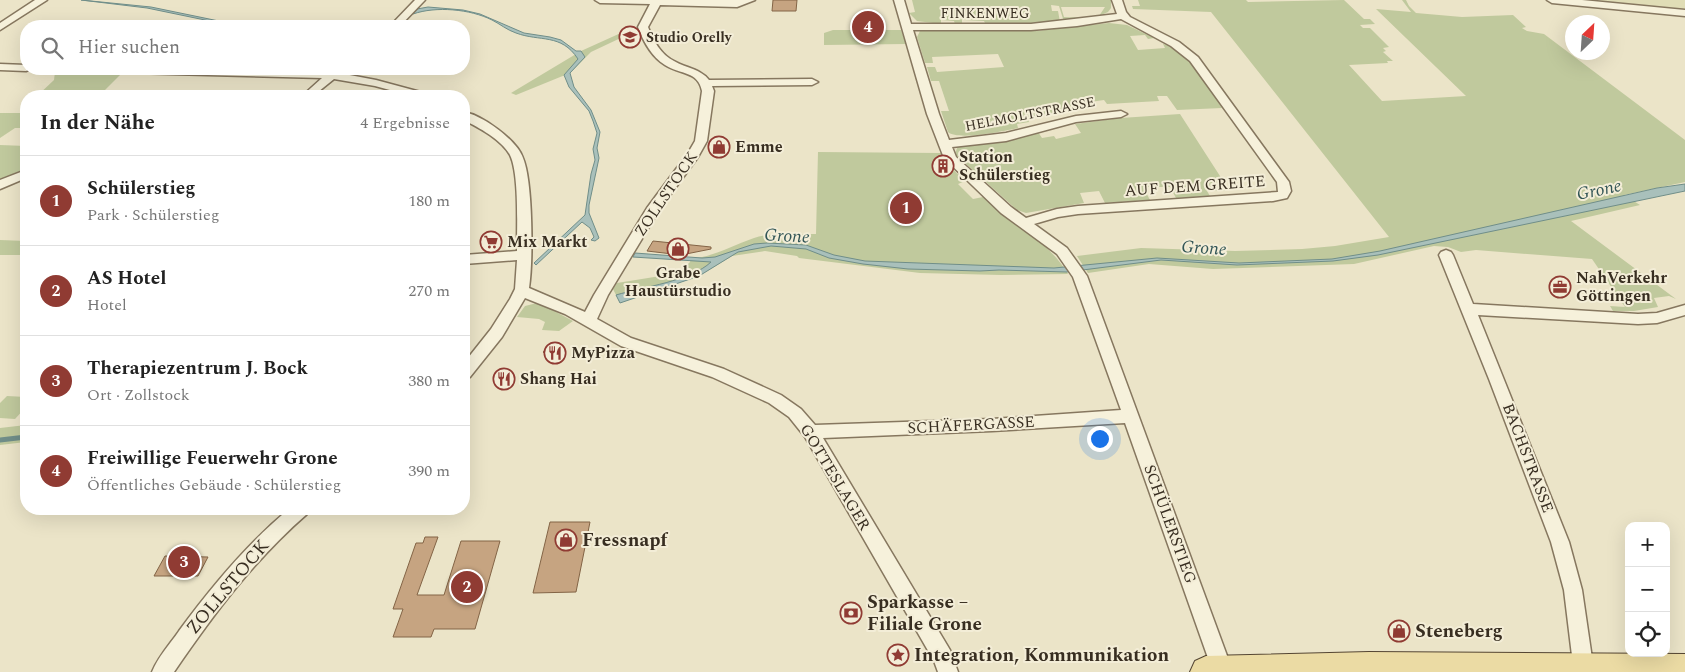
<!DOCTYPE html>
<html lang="de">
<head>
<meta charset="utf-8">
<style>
  :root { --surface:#fff; --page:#f6f6f6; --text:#222; --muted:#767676; --line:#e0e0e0; --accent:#903b33 }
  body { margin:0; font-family:Spectral,serif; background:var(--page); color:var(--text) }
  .controls { position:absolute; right:15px; bottom:15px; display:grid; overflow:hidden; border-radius:10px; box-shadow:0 5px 20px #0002 }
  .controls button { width:45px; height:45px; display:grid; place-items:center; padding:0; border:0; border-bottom:1px solid var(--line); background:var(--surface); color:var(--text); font:25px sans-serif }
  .compass { position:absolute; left:1565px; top:15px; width:45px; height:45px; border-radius:50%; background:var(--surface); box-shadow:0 5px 20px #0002; rotate:25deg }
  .you { position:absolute; left:1099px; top:438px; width:18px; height:18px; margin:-12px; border:4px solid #fff; border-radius:50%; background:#1a73e8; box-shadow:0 0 0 8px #1a73e833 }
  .badge { display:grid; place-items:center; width:32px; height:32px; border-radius:50%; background:var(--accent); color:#fff; font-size:16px; font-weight:700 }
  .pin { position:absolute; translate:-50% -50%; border:2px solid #fff; box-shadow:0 1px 5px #0006 }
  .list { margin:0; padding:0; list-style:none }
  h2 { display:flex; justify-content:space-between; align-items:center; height:65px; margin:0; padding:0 20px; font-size:21px }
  h2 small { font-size:16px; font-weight:400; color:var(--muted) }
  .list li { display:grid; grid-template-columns:32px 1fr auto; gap:15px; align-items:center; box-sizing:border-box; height:90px; padding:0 20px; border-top:1px solid var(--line) }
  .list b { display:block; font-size:19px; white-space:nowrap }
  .list p { margin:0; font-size:16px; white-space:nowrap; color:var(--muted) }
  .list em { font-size:16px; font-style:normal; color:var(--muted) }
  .icon { flex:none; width:28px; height:28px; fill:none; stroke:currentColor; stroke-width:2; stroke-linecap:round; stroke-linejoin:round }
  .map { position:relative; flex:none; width:1685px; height:672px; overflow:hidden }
  .search { position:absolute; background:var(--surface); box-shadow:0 5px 20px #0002; left:20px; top:20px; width:450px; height:55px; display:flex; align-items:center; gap:12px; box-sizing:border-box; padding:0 18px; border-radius:20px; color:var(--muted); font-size:19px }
  .panel { position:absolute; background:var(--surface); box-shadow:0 5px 20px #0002; left:20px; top:90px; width:450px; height:425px; border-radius:20px }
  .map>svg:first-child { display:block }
  .farmland { fill:#e0ddb6 }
  .green { fill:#c0c99d }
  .water { fill:#a9c0bb; stroke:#708e89 }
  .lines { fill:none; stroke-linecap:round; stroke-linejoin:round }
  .stream { stroke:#708e89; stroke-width:5 }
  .building { fill:#c6a481; stroke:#836446 }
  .minor-casing { stroke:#86775f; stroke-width:3 }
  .primary-casing { stroke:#544532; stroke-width:2 }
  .minor { fill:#f6f1db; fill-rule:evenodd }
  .primary { fill:#ebdba4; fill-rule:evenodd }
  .labels { text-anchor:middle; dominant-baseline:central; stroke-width:4; stroke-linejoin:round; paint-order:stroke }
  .far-street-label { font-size:14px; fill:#382e21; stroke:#f3edd7 }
  .far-poi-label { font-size:14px; font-weight:bold; fill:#382e21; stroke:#f3edd7; text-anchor:start }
  .poi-label { font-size:16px; font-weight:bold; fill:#382e21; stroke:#f3edd7; text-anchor:start }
  .street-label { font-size:16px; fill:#382e21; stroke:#f3edd7 }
  .water-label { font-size:18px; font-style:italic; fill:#325556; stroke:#f3edd7 }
  .near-poi-label { font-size:19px; font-weight:bold; fill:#382e21; stroke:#f3edd7; text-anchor:start }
  .near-street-label { font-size:19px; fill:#382e21; stroke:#f3edd7 }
</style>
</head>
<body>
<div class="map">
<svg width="1685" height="672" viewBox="0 0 1685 672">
  <rect width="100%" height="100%" fill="#ebe4c8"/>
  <path class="farmland" d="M1594,0H1685V9Z"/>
  <path class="green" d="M912,0H1111V8L1108,12L1099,16L1105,7H1061L1064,17L1092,18L1064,22L1059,6L1051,5L1052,11H1058L1060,22L986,25L984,21L962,20V25L955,24L954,21L941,20V24L917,21L909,13L915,12Z
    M1138,0H1246L1248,2L1344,0L1364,19H1370L1375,24L1360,25L1363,28H1370L1389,47L1383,48L1386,51L1383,52L1393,61H1387L1388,63L1349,65L1382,101L1466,96L1376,9L1411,12L1402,0H1406L1409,6L1416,13L1462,17L1513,15L1526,27L1522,28L1527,31L1544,34L1685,140V182L1624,195L1640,205L1571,221L1676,299L1669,296L1654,298L1658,307L1634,311H1613L1610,306L1625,307L1592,259L1476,250L1461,252L1448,247L1434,246L1354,264L1213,269L1149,264L1088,273L1077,256L1141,248L1235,251L1302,249L1335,246L1389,237L1211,12L1133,9L1132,6H1140Z
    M1109,23L1127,25L1154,38L1148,39L1145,35L1130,36L1138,50L1165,48L1163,44C1187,47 1210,89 1222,108L1177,110L1167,96H1157L1159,101L1107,104L1104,100L1090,102L1091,107L1028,119L1029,122L1017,124L1018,128C1004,131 958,141 948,132L941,111H949L939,81H931L927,67H935L937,72L1004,67L998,54L932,57L933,63H925L917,37L920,31L928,29L1036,31Z
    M833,30H901L906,44L824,45V33Z
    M623,32L627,35L591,52L570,73L516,95L511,93L581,51Z
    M55,72H123L99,96H37L54,80Z
    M26,107V128H15L0,138V113H20Z
    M1180,114L1229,190L1207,191L1210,196L1176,198L1170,187H1143L1150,200L1105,203L1099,191L1080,193L1084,203L1026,213L1017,210L955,154L957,148L961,145L1038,132L1042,138L1054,136L1056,139L1081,133L1075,124L1121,118Z
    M0,145L26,146V168L0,180Z
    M818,152L941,153L943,160L965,181L958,184L973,199L983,197C1010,220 1050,243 1068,274L1001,275L920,273L799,258L797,256L765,251L732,256L699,276L620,303L613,289L617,283L679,273L690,262L691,258C712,258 733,245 754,238C773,232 795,234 816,234Z
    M0,240L26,241V255H0Z
    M537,303L541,304L573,321L559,331L542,330L545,322L539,319L517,317L525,306Z
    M7,396L26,397L22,403H26V407L15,419L0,418V403Z
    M26,425V442L0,445V428Z"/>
  <path class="water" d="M81,0L151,7L243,26H234L147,8Z
    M428,7L463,10L480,14L524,33L550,37L561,40L576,51H581L585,57L570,73L574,87L591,110L600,132L597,148L599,158L589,205V213L599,238L595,241L591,240L594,237L590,228L582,222L536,265L534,263L585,215L591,174L595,160L593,149L597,133L593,121L589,111L569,87L564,75L578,59C561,33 540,42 516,33C507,30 500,24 492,20C470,9 436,6 413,14L417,9Z
    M1685,184V191L1378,255L1333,261L1237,265L1161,260L1067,272L999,270L980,271L908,269L863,264L829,258L806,249L771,246L738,252L699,276L620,303L616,295C643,287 691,281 711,262L633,257L635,253L702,258L715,257L754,244L767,243L806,245L834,255L865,261L1054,268L1157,258L1239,263L1332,259L1380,251L1657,188Z"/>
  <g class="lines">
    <path class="stream" d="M0,440L26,437"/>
  </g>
  <path class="building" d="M773,0H797L796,11H772Z
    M653,241L711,247V249L681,255L647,251Z
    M553,345L566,355L556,362L543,352Z
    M550,522H590L576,592L533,593Z
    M425,537H438L417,595H444L461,541H500L475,629H434L431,637H393L403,609H393L416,543H423Z
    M165,556L208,557L198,576H154Z"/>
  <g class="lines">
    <g class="minor-casing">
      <path id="minor" d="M35,0H47L0,30V23Z
        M415,0H425L400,26H390Z
        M595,0H755L737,7L660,5L648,27C653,40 661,55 674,61C686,68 701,69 709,80L812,79L818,82L812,85L712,86L714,91L707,141L698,157L660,209L608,295L597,319L631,338L724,369L781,395L801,409L815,425L992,419L1121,410L1073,277L1057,254L1001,213L944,158L927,114L894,0H904L911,24H1031L1117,14L1112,0H1122L1126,12L1130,17L1179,42L1198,57L1289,182L1291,191L1287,198L1273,201L1078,214L1058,217L1034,224L1067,248L1087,276L1233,672H1213L1125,423L992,431L823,438L950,650L958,672H938L934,661L805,437L789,417L769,403L712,377L621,346L565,314L525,298L502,337L470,377L464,379V363L491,329L510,299L515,289L517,260L464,264V255L517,251V245C517,224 519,173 510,155C501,139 479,128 464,120V112C482,115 517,140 523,158C533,182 533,262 529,288L585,312L594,295L647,208L688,153L695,141L702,91C698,71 681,75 665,65C652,57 643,41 638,27L650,4L600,3ZM1121,19L1171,46L1190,61L1277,182L1278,192L1078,206L1057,209L1026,218L1011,207L956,157L952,147L1006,141L1076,122L1121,117L1127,114L1121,111L1076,116L1006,133L949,140L939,114L913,30H1031L1077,26Z
        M1547,0H1582L1685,10V16L1552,3Z
        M0,64L26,65V69H31L26,71L0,70Z
        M87,69H247L329,72L334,70L339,73L376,80L428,94L430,96H412L375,86L334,79L313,96H302L322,78L92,72Z
        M26,170V178L0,189V180Z
        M1446,250L1451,252L1453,255L1473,304L1638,314L1657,313L1685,305V315L1657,323L1638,324L1478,315L1569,542L1582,590L1594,672H1574L1564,590L1551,542L1489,379L1439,255L1441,252Z
        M289,509H310L307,514C254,560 213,615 174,672H152C158,657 170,644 179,631C212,586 247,544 289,509Z"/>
    </g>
    <g class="primary-casing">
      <path id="primary" d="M1369,652L1685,654V672H1190L1195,661L1206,656Z"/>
    </g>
    <use href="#minor" class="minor"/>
    <use href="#primary" class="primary"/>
  </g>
  <defs>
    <g id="university-ring" transform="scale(1.125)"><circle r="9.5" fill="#f3edd7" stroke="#903b33" stroke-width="1.5"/><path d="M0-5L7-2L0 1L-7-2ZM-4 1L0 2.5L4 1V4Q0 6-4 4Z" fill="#903b33"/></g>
    <g id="shop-ring" transform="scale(1.125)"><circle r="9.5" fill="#f3edd7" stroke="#903b33" stroke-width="1.5"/><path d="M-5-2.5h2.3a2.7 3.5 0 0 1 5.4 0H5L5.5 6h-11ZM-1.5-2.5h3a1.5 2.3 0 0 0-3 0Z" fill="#903b33"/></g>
    <g id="building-ring" transform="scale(1.125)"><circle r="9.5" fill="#f3edd7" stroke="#903b33" stroke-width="1.5"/><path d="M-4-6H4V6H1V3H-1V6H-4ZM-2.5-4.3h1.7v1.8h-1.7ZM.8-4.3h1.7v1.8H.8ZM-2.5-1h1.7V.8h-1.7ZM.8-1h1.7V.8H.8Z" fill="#903b33"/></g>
    <g id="supermarket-ring" transform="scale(1.125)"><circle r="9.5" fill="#f3edd7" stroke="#903b33" stroke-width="1.5"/><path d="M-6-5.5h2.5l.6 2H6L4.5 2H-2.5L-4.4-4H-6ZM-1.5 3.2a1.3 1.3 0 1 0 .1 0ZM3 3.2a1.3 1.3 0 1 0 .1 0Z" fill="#903b33"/></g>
    <g id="office-ring" transform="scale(1.125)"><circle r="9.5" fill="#f3edd7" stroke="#903b33" stroke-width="1.5"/><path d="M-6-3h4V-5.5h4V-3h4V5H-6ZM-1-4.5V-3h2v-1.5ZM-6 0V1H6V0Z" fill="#903b33"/></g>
    <g id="restaurant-ring" transform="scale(1.125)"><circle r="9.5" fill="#f3edd7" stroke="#903b33" stroke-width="1.5"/><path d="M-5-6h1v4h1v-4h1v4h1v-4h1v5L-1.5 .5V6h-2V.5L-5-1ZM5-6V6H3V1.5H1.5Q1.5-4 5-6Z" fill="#903b33"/></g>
    <g id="bank-ring" transform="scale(1.125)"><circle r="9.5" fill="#f3edd7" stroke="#903b33" stroke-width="1.5"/><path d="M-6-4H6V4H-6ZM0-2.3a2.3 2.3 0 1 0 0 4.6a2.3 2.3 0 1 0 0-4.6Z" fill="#903b33"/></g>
    <g id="sight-ring" transform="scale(1.125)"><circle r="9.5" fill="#f3edd7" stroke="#903b33" stroke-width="1.5"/><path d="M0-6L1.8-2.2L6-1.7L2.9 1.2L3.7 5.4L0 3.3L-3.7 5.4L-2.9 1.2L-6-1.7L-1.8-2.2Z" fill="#903b33"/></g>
  </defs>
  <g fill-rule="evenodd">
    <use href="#university-ring" x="630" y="37"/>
    <use href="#shop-ring" x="719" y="147"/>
    <use href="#building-ring" x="943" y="166"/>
    <use href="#supermarket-ring" x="491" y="242"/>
    <use href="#shop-ring" x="678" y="249"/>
    <use href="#office-ring" x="1560" y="287"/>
    <use href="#restaurant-ring" x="555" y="353"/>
    <use href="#restaurant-ring" x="504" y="379"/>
    <use href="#shop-ring" x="566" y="540"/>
    <use href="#bank-ring" x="851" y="613"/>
    <use href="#shop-ring" x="1399" y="631"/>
    <use href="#sight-ring" x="898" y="655"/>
  </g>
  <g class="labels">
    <g class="far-street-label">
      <text x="985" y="13">FINKENWEG</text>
      <text transform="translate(1030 114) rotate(-11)">HELMOLTSTRASSE</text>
    </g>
    <g class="far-poi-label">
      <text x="646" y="37">Studio Orelly</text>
    </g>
    <g class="poi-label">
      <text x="735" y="147">Emme</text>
      <text x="959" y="157">Station<tspan x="959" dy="18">Schülerstieg</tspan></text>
      <text x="507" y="242">Mix Markt</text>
      <text x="678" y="273" text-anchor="middle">Grabe<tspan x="678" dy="18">Haustürstudio</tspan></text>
      <text x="1576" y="278">NahVerkehr<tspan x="1576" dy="18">Göttingen</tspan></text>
      <text x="571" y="353">MyPizza</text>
      <text x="520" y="379">Shang Hai</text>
    </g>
    <g class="street-label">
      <text transform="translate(1195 186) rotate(-4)">AUF DEM GREITE</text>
      <text transform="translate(666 194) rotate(-56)">ZOLLSTOCK</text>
      <text transform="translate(971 425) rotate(-3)">SCHÄFERGASSE</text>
      <text transform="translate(1528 458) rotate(69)">BACHSTRASSE</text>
      <text transform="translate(835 477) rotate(59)">GOTTESLAGER</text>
      <text transform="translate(1170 524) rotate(70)">SCHÜLERSTIEG</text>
    </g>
    <g class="water-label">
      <text transform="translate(1599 190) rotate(-12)">Grone</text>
      <text transform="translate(787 236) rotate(3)">Grone</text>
      <text transform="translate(1204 248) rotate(4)">Grone</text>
    </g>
    <g class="near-poi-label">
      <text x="582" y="540">Fressnapf</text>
      <text x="867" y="602">Sparkasse –<tspan x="867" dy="22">Filiale Grone</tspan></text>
      <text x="1415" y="631">Steneberg</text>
      <text x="914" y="655">Integration, Kommunikation</text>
    </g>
    <g class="near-street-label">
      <text transform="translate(228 587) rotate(-50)">ZOLLSTOCK</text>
    </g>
  </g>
</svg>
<div class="controls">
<button>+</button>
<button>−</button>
<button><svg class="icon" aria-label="locate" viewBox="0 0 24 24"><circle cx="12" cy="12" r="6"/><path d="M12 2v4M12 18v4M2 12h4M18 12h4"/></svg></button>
</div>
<svg class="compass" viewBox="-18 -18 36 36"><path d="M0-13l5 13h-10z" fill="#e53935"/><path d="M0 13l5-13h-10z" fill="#767676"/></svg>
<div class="you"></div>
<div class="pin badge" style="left:906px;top:208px">1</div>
<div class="pin badge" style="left:467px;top:587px">2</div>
<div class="pin badge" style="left:184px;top:562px">3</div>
<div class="pin badge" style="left:868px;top:27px">4</div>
<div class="search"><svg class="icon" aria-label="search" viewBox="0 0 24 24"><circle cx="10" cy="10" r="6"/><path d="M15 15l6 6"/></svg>Hier suchen</div>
<section class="panel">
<h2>In der Nähe<small>4 Ergebnisse</small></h2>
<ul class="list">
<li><span class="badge">1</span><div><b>Schülerstieg</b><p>Park · Schülerstieg</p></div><em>180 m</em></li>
<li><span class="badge">2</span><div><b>AS Hotel</b><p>Hotel</p></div><em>270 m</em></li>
<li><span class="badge">3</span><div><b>Therapiezentrum J. Bock</b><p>Ort · Zollstock</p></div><em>380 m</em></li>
<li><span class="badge">4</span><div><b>Freiwillige Feuerwehr Grone</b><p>Öffentliches Gebäude · Schülerstieg</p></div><em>390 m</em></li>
</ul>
</section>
</div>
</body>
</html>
